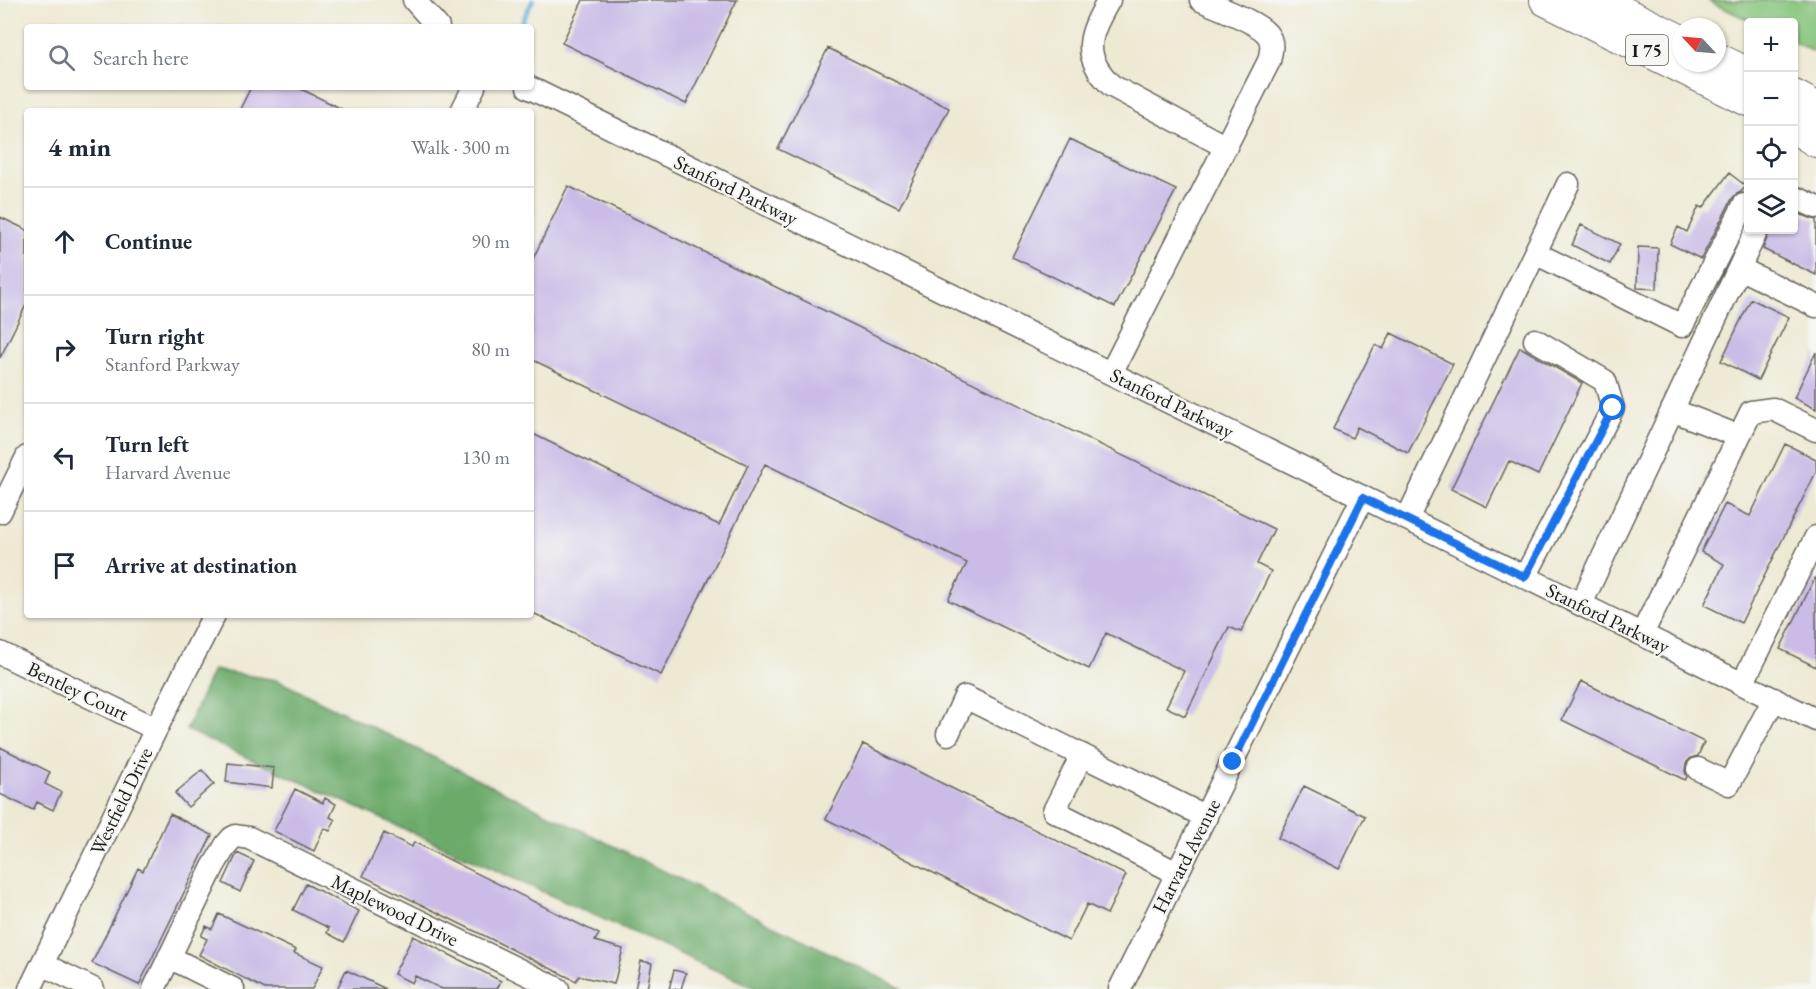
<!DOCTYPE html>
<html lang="en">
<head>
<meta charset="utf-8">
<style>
  :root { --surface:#fff; --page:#f6f6f7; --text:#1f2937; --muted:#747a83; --line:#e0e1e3 }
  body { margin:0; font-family:"EB Garamond",serif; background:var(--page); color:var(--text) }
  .controls { position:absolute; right:18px; top:18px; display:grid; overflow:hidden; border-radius:6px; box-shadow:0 2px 4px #0004 }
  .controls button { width:54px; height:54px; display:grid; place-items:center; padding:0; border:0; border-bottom:2px solid var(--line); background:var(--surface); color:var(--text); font:30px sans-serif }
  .compass { position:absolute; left:1672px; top:18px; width:54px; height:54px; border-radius:50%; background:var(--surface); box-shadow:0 2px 4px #0004; rotate:296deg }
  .stop { position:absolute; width:18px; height:18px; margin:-14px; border:4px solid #1a73e8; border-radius:50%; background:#fff }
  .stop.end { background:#1a73e8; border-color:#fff; box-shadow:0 2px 6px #0008 }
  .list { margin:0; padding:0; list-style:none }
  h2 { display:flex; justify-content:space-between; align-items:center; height:78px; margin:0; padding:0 24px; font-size:26px }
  h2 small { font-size:20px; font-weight:400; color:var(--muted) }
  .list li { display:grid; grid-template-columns:39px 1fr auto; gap:18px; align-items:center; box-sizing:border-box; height:108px; padding:0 24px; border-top:2px solid var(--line) }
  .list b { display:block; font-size:22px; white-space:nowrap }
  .list p { margin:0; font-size:20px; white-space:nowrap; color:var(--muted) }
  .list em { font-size:20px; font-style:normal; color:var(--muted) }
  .icon { flex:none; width:33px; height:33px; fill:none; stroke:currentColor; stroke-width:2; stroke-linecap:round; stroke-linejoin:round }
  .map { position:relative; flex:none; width:1816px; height:989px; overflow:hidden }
  .search { position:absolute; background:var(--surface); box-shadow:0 2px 4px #0004; left:24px; top:24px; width:510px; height:66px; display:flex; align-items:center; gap:15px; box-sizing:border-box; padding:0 21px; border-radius:6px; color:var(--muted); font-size:22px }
  .panel { position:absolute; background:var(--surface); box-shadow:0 2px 4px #0004; left:24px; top:108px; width:510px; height:510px; border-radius:6px }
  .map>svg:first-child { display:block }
  .green { fill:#86c57b; stroke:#51704c; stroke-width:1.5 }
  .forest { fill:#6caa6b; stroke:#446344; stroke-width:1.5 }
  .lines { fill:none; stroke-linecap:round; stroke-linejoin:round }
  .stream { stroke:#5eadd8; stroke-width:4.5 }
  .building { fill:#cabbe7 }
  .minor-casing { stroke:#66645c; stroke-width:25 }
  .highway-casing { stroke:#66645c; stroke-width:34 }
  .minor { stroke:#fff; stroke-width:22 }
  .highway { stroke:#fff; stroke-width:32 }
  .route { stroke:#1a73e8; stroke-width:8 }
  .labels { text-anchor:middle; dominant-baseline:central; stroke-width:4.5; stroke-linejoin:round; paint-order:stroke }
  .shield { fill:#f6f6f2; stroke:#5d5d5c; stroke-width:1.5 }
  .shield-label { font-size:18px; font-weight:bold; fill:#1c1c1c }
  .street-label { font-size:20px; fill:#1c1c1c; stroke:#f6f6f2 }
</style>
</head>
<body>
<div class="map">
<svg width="1816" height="989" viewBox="0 0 1816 989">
  <rect width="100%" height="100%" fill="#f6f6f2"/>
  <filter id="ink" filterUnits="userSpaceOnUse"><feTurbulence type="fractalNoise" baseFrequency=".0167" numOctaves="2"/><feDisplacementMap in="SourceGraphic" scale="12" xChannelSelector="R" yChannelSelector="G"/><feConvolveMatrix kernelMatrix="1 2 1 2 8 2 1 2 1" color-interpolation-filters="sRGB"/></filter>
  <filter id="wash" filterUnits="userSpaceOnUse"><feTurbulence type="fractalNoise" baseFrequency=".008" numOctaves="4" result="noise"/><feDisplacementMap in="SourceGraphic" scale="24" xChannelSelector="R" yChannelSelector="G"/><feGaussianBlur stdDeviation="1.35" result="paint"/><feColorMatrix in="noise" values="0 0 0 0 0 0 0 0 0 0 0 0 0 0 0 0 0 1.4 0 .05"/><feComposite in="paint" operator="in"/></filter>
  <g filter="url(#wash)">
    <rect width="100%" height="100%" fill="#eee9d3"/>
    <path class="green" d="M1816,0V53L1794,42V22H1753L1708,1Z"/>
    <path class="forest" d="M213,670L277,680L903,989H757L186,730Z"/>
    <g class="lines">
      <path class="stream" d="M519,27L533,0"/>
    </g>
    <g id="blocks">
      <path class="building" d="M583,0H737L686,104L562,43Z
        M828,48L949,108L899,208L778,149Z
        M251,87H297L346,111H239Z
        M1070,139L1176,190L1115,307L1012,257Z
        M1729,173L1746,186L1741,192L1736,194L1732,199L1701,259L1670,244L1678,227L1687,232L1699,206L1703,208Z
        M568,186L1274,529L1257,564L1271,571L1241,632L1229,627L1185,716L1166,707L1184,671L1106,633L1089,669L948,600L967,563L765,464L661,675L531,612V433L719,525L748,465L531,359V263Z
        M1794,212L1816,220V275L1763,249L1770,230H1794Z
        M0,217L27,230V303L0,358Z
        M1581,225L1620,244L1610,264L1572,245Z
        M1638,247L1658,248L1657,289L1637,288Z
        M1751,299L1789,317L1758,380L1721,361Z
        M1391,333L1453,364L1408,453L1357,427L1352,438L1333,429L1375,345L1383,349Z
        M1520,347L1582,383L1538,475L1509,461L1487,507L1451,489Z
        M1816,352V409L1794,398Z
        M1785,444L1816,459V472L1741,623L1704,605L1724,564L1701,552L1725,504L1750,516Z
        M1816,576V667L1780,649Z
        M1581,681L1704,742L1698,756L1691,758L1686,763L1685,771L1687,777L1685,780L1562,720Z
        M863,744L1126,875L1107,914L1087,904L1069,941L826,819Z
        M0,747L50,772L45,784L61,792L53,810L37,802L33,810L0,794Z
        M228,763L274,768L272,788L226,782Z
        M202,770L214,784L188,807L175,793Z
        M1304,786L1365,816L1339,869L1278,838Z
        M295,789L323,803L325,798L336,804L330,817L335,820L330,831L324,828L314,851L274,831Z
        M170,814L212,835L139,985L92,963L138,868L143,871Z
        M384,833L412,847L414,842L599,934L595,941L623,949L614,984L579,976L576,981L363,876Z
        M237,853L254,861L240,892L223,883Z
        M306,884L359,911L344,942L327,933L329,928L293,910Z
        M219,914L296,950L294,953L323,966L312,989H265L199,955L207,939L201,936L206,926L212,929Z
        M413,936L501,981L497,989H442L415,976L412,983L394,974Z
        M641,961L652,963L647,989H635Z
        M346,970L386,989H337Z
        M674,970L686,973L681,989H669Z"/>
    </g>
  </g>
  <g filter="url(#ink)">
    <use href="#blocks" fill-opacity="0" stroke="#66645c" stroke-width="1.5"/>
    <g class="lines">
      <g class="minor-casing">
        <path id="minor" d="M414,0L438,27
          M1109,0C1089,35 1080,55 1112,86L1226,147
          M528,87L1816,720
          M462,111L474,87
          M1794,197L1816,207
          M1535,253L1682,326L1744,205
          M1739,268L1816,306
          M1111,373L1269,61C1271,52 1274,42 1267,34C1258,22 1216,7 1201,0
          M1672,410L1738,436
          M0,512L27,457
          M1407,519L1568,184
          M1525,577L1613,408L1605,381L1535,340
          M1581,604L1757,230
          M1642,634L1751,412L1773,409L1816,430
          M0,653L156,729
          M1742,684L1816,537
          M948,734L965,697L1206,817
          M1082,755L1054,811L1177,873
          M1698,769L1729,784L1774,699
          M169,957L233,989
          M42,964L93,989
          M30,989L156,729L214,615
          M154,989L213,867L226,845L232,838L236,836L249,838L558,989
          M1120,989L1363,497"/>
      </g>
      <g class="highway-casing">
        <path id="highway" d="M1546,0L1748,100
          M1597,0L1681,41
          M1717,59L1748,74
          M1794,96L1816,108
          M1794,127L1816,141"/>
      </g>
      <use href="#minor" class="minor"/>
      <use href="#highway" class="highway"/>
    </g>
  </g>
  <g class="lines" filter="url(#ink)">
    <path class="route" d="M1233,762L1363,498L1525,577L1613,408"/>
  </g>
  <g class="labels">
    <rect class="shield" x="1626" y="35" width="42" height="30" rx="4.5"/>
    <g class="shield-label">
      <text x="1647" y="50">I 75</text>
    </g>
    <g class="street-label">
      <text transform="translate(736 190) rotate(26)">Stanford Parkway</text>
      <text transform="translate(1172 403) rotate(26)">Stanford Parkway</text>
      <text transform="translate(1608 618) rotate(26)">Stanford Parkway</text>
      <text transform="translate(78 691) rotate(26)">Bentley Court</text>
      <text transform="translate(121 801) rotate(-64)">Westfield Drive</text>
      <text transform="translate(1186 856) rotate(-63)">Harvard Avenue</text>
      <text transform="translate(395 910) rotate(26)">Maplewood Drive</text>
    </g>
  </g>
</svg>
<div class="controls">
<button>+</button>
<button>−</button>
<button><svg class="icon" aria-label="locate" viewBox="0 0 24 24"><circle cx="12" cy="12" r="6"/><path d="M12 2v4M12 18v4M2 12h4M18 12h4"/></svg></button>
<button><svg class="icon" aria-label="layers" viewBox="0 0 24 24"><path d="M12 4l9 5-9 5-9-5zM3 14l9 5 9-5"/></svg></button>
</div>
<svg class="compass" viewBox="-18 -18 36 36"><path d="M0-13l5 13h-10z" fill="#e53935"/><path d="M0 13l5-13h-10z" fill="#747a83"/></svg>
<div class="stop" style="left:1613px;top:408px"></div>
<div class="stop end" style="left:1233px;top:762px"></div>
<div class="search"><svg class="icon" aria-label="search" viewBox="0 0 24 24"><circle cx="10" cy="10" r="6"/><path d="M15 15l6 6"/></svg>Search here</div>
<section class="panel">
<h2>4 min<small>Walk · 300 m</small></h2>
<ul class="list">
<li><svg class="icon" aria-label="ahead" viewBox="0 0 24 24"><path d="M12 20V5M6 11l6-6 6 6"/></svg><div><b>Continue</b></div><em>90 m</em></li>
<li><svg class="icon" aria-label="right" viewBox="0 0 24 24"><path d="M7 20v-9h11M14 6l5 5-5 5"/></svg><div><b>Turn right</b><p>Stanford Parkway</p></div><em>80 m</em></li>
<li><svg class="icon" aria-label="left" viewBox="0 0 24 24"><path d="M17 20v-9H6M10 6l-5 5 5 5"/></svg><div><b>Turn left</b><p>Harvard Avenue</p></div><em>130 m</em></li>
<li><svg class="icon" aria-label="arrive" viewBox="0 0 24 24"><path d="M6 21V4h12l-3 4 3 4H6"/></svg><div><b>Arrive at destination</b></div></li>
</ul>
</section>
</div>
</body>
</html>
